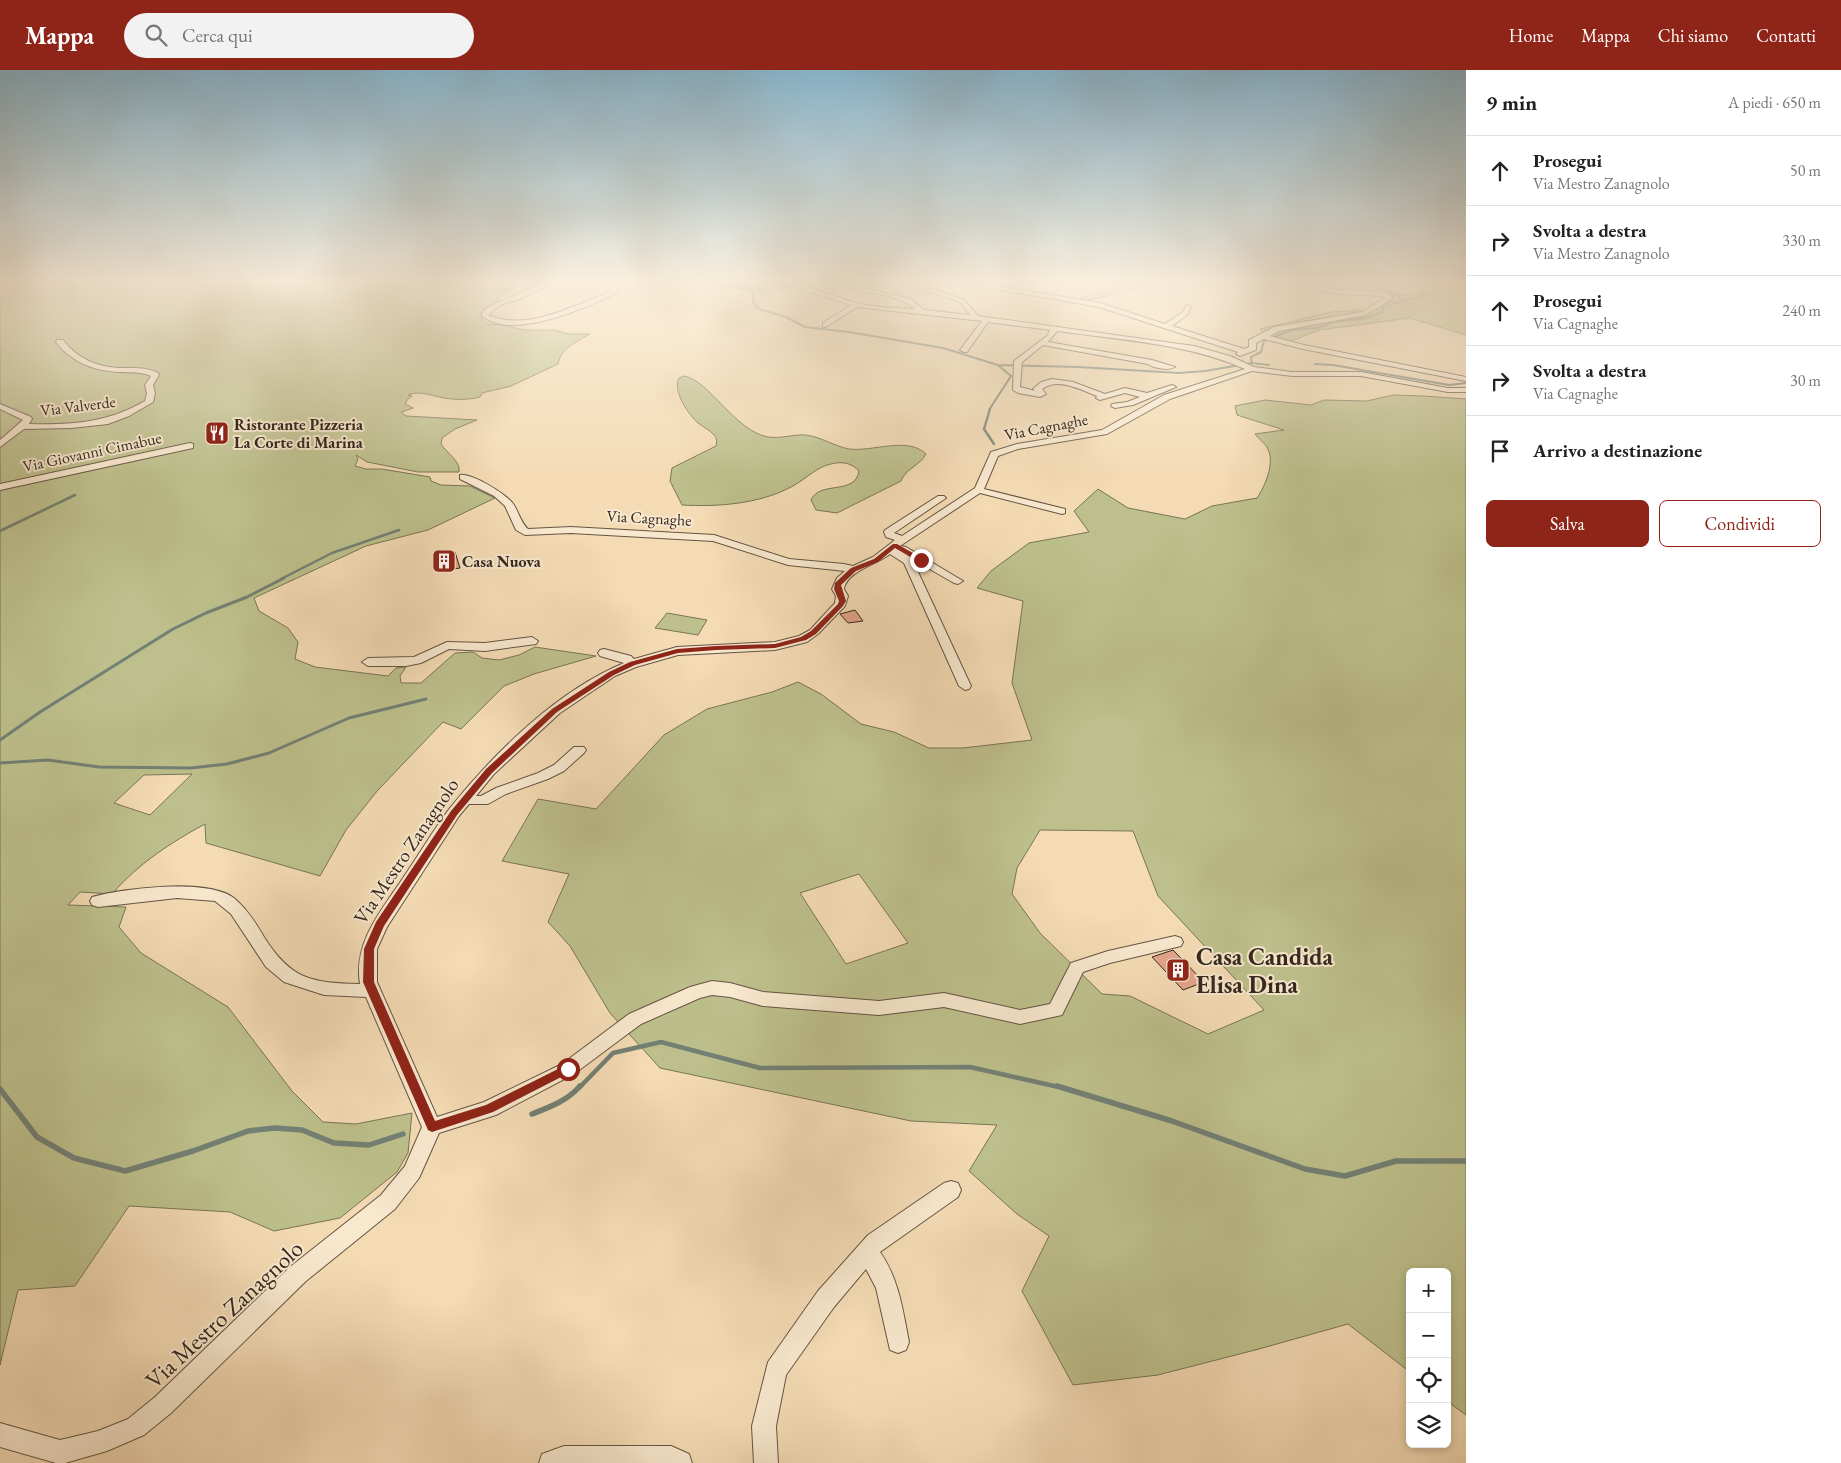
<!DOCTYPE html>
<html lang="it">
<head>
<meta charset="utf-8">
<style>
  :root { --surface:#fff; --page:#f2f2f2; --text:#222; --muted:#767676; --line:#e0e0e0; --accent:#8f2418 }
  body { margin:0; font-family:"EB Garamond",serif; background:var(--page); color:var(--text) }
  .controls { position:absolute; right:15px; bottom:15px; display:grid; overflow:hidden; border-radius:8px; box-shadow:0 2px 8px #0003 }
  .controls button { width:45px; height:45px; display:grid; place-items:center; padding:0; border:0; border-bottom:1px solid var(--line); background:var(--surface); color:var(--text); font:25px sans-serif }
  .stop { position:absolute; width:15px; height:15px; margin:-11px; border:4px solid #8f2418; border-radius:50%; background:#fff }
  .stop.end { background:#8f2418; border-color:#fff; box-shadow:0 1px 5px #0008 }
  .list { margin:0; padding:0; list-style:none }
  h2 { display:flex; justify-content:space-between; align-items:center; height:65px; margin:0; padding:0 20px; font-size:21px }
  h2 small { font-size:16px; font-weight:400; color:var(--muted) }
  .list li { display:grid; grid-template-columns:32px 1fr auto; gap:15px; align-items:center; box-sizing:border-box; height:70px; padding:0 20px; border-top:1px solid var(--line) }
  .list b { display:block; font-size:19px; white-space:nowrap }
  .list p { margin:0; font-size:16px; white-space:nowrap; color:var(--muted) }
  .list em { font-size:16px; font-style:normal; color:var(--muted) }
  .actions { display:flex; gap:10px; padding:15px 20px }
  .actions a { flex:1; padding:11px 0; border:1px solid var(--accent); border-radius:8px; text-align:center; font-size:18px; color:var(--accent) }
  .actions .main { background:var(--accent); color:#fff }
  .icon { flex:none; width:28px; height:28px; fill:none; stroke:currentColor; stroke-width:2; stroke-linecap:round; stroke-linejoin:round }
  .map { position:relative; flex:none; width:1466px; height:1393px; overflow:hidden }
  header { display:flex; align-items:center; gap:30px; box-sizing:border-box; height:70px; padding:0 25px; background:var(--accent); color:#fff }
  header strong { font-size:24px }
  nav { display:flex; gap:28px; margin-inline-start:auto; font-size:18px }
  .search { width:350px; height:45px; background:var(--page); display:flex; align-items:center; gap:12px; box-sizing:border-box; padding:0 18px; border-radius:28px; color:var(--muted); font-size:19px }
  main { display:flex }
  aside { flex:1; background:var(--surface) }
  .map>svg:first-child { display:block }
  .green { fill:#bdc08c; stroke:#797456; fill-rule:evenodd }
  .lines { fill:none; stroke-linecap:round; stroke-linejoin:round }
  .stream-far4 { stroke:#738074; stroke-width:2 }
  .stream-far3 { stroke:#738074; stroke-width:2.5 }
  .stream-far2 { stroke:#738074; stroke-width:3 }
  .stream-far1 { stroke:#738074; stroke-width:4.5 }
  .stream { stroke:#738074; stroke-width:5.5 }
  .building { fill:#e4a58c; stroke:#35271f }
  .street-casing { stroke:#655444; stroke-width:2 }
  .street { fill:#f8e8ce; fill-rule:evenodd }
  .route { fill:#8f2418 }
  .labels { text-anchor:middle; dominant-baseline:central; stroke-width:4; stroke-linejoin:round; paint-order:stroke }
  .far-street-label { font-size:16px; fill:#35271f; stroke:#f8e8ce }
  .far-poi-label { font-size:16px; font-weight:bold; fill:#35271f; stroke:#f8e8ce; text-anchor:start }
  .street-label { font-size:20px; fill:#35271f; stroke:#f8e8ce }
  .near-poi-label { font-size:24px; font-weight:bold; fill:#35271f; stroke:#f8e8ce; text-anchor:start }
  .near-street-label { font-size:24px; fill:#35271f; stroke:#f8e8ce }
</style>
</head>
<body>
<header>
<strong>Mappa</strong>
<div class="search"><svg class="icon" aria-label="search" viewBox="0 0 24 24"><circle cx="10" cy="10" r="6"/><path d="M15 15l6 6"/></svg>Cerca qui</div>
<nav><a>Home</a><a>Mappa</a><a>Chi siamo</a><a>Contatti</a></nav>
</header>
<main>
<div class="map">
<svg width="1466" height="1393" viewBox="0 0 1466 1393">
  <rect width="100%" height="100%" fill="#f4dbb4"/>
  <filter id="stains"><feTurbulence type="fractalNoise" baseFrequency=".004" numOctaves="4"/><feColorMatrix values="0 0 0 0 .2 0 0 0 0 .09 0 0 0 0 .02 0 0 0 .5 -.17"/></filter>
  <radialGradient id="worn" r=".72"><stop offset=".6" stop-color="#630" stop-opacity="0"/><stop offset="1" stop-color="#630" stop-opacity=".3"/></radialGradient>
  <path class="green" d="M0,210H524L498,228L499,231C489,235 481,238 481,249L487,254L502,255L524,260H554L569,264H590C577,272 561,277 558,294L511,316L482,323L480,327C468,330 456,330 444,328C432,326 420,320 408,325L412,326L408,329L405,334L413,338L401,342L406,346L477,350L455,359L442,368L441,374C447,383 461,392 459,402H418L367,392L356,385L358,389L355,396L366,399H382L430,407L431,411L441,415L470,416L495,428L428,460L366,476L254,528L259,541L288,558L298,572L295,589L315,597L388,606L396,598L406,597L400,606L401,613H421L455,583L473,582L482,588L499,590L519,585L535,577L596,586L534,604L504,616L461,659L443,652L378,720L346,760L320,806L206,773L205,754C170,773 138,794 112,824L80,822L68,835L126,837L119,857L141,883L228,937L292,1021L323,1052L356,1054L412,1043L408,1083L397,1102L340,1148L274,1161L230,1142L129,1136L75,1216L18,1220L0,1295ZM192,704L150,745L114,733L144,705Z
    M740,210H759L788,217L763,225L756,220L729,214Z
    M1129,210H1157C1130,219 1104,231 1076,230Z
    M1346,210H1373L1401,225L1430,223L1439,210H1466V265L1410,248L1319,260L1289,272L1268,266L1260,259L1332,242L1378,239L1393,229L1389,224L1363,222L1359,219L1360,215Z
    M684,306C709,310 735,361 768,367C781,369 793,364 806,365C821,367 834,376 849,379C873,382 908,366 926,384C920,396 906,398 901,411L837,443L816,440L811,430C820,410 855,426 859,401C852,393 842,391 831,394C816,397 805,410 791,417C759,434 718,437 682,435L670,411L672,398L716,376C717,372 717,368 714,365C710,360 703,357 698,353C689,345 672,321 679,308Z
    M1393,325L1424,326L1466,329V1345L1447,1331V1202H1410V1302L1348,1254L1259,1279L1158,1305L1073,1315L1022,1221L1049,1166L1017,1144L969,1101L997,1055L911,1051L660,998L610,943L570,876L548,852L569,804L502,791L538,729L596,739L664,665L707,639L772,622L798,612L821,624L861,654L894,662L929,678H963L1032,670L1012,613L1023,531L977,518L991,501L1029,473L1089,462L1074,441L1098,419L1128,438L1185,449L1212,436L1257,428C1265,416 1275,394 1268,379C1266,374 1259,369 1255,364L1284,360L1237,345L1235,336L1265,330L1311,335L1324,330L1367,331ZM1040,760L1133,761L1158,826L1264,940L1208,964L1130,926L1102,924L1040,863L1012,824L1017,798ZM859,804L908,873L846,894L800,823Z
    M667,543L707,550L698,565L655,558Z"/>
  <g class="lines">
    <path class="stream-far4" d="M695,210L753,221V232L759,239L786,247L805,257L849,262L943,278L998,295L1078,297L1179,303L1205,301L1252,293L1269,295
      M1362,210L1398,226L1404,231
      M0,214L9,210
      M1252,293L1251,287L1261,282L1264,271L1292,260L1317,258L1334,252L1366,248L1383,242V237L1438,221L1458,210
      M1315,294L1333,295L1449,315L1466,313
      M989,340L1011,306L999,296"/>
    <path class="stream-far3" d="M990,339L984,359L994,374
      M0,461L75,425
      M281,509L332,483L399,460"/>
    <path class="stream-far2" d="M0,670L40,642L173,559L206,543L247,527L284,508
      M0,693L48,690L99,697L191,698L227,694L269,683L349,648L426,629"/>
    <path class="stream-far1" d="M579,1018L613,983L661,972L760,998L970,997L1063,1018"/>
    <path class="stream" d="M1057,1016L1172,1051L1305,1099L1345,1106L1396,1091H1466
      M0,1019L37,1067L74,1088L125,1101L193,1081L248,1061L275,1058L302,1060L334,1073L369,1075L403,1064
      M532,1044C550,1037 567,1031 580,1016"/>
  </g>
  <path class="building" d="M455,482L460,498L438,501L433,485Z
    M855,540L863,551L848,553L840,544Z
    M1173,880L1204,912L1183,920L1152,887Z"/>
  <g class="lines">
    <g class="street-casing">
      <path id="street" d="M551,210H560L520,229L500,235L488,245C528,262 572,236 610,222L612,221L608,217L614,210H621L615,217L619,221L618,222C586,238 513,271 482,246V242C502,228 528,221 551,210Z
        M763,210C797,210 825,224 857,233C876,238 896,238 915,239C894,220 859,227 835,210H844L856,216L911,229L924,240L970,245L960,232L929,221V219L931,218L964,230L978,246L1194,276L1230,286L1254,297L1292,302H1361L1448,318H1466V322H1448L1361,306H1292L1252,301L1170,329L1107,364L1018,379L998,386L984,419L1065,439V443L1062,444L980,423L900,476L906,477L963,511L958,514L954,513L912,489L971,616L969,619L965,620L959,616L904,493L890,484C876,495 847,501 844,519L848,526L845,536L818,564L807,572L775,580L678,585L636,597L615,606L560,643L494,704L476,726H481L496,718L538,703L554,695L574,677H584L586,680L584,683L564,701L548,709L506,724L488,734H469L459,746L387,857L377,879V912L437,1047L484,1032L562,994L629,944L690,917L712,911L730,913L763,922L879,931L944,923L1020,940L1050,934L1071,893L1108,881L1175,866L1181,868L1183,872L1181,876L1110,893L1083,902L1062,945L1020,954L944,937L879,945L763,936L730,927L712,925L700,928L641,954L574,1004L496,1045L439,1063L419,1108L395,1139L306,1211L171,1343L144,1365L107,1381L65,1393H56L0,1377V1353L60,1370L98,1361L128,1349L155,1327L290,1197L381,1125L405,1096L422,1057L366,927L324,925L284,912L266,897L231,844L215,831L177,828L98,837L92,835L90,831L92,827C123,818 208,808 234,828C247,839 256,853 264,867C291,910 312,913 360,914C353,872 382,840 403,808C419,785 433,760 450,738C495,682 557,621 624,593L600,586L598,583L600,580L604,579L631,586L634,589L677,577L775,572L799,566L810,560L835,533L836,526L832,519L837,508L845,501L788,495L713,471L571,463L525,465L516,460L505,436L494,426L460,409V405C472,403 508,425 514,435C519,443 521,453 528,459L571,457L714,465L789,489L844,494L853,496L873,487L895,470L886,467L884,462L885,460L938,426H944L946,428L894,463L902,466L975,418L991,382L1017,374L1102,360L1164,325L1245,299C1186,273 1120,270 1057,261L1048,272L1152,290L1175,297C1169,301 1153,298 1148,294L1043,275L1022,292L1020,317L1035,321L1033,319L1041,312L1052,309L1073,312L1105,324L1125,318L1147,323L1172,315L1176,317L1133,335L1115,338L1111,336L1112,334L1127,332L1140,327L1125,323L1100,330L1096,328L1097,326C1081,320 1058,307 1042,319L1046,324L1040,327L1018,323L1013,320L1014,291L1047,266L1050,260L988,252L967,282H964L960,280L982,251L857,237L826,257H823V253L851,235L808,221Z
        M944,210H961L1100,233L1165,254L1183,242L1186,236L1188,235L1191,237L1188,244L1172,256L1244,279L1249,277V270L1274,257L1362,242L1385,228L1382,226L1341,224L1304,217V215L1341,220L1384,222L1392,227V229L1366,245L1279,261L1270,266L1304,275L1466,307V311L1303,279L1264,269L1256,273V280L1240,286L1236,284L1238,282L1099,237Z
        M57,270H63C78,289 98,298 123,298C135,298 146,297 158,303L159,305L153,315L155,323L153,332L129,346L108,354L71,358L24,359L0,377V370L23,350L0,339V334L31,347L32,349L29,354C72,355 107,353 145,331L147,323L145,315L151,306C140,301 130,303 119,302C94,301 71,292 56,272Z
        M190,373L193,374V378L0,420V414Z
        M532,567L538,571L536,574L485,581L449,579L421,593L406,596H368L362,592L368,588L414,587L447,572L485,573Z
        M951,1111L958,1113L961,1120L958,1127L880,1182C899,1209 903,1241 909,1272L906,1280L898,1283L890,1280L876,1218L866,1199L834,1237L786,1305L776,1356L778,1393H754L752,1356L768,1292L818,1221L868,1165L944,1113Z
        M564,1376H671L689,1384L692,1393H539L542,1384Z"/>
    </g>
    <use href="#street" class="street"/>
  </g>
  <linearGradient id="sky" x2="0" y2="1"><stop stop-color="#89b7d0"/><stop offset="0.52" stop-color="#faefdd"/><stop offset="1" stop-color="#faefdd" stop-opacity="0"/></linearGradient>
  <rect width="1466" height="405" fill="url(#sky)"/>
  <path class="route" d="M893,474H897L925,490L919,492L895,478L878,492L856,501L841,515L846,531L843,536L816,564L806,570L775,578L716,580L678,583L635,595L614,605L557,642L492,703L457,745L384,856L374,879V912L435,1051L486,1035L564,996L568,995L573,999L571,1002L493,1042L432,1062L428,1060L363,912L364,879L376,852L451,741L486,699L552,639L609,602L630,592L677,579L716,576L775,574L801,567L811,561L838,534L839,531L834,519L835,513L851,498L874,489Z"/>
  <defs>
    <g id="restaurant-square" transform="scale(1.25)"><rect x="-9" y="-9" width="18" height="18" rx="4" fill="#8f2418" stroke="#f8e8ce"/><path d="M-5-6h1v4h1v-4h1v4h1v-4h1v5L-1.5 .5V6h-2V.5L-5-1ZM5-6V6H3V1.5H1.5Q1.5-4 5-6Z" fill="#fff"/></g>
    <g id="building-square" transform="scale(1.25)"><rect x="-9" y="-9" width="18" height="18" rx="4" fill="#8f2418" stroke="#f8e8ce"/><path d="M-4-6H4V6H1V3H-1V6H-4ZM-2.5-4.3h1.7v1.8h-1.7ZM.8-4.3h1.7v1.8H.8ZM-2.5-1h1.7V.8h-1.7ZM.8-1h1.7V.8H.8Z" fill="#fff"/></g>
  </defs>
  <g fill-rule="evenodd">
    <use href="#restaurant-square" x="217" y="363"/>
    <use href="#building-square" x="444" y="491"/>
    <use href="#building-square" x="1178" y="900"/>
  </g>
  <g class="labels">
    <g class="far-street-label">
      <text transform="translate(78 336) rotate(-7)">Via Valverde</text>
      <text transform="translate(1046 357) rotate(-11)">Via Cagnaghe</text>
      <text transform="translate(92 382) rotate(-12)">Via Giovanni Cimabue</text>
      <text transform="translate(649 448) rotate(3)">Via Cagnaghe</text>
    </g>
    <g class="far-poi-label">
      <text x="234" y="354">Ristorante Pizzeria<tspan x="234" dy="18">La Corte di Marina</tspan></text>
      <text x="462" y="491">Casa Nuova</text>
    </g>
    <g class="street-label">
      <text transform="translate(406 781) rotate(-56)">Via Mestro Zanagnolo</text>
    </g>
    <g class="near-poi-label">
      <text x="1196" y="886">Casa Candida<tspan x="1196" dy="28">Elisa Dina</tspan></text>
    </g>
    <g class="near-street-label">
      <text transform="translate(224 1244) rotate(-43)">Via Mestro Zanagnolo</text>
    </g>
  </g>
  <rect width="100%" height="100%" filter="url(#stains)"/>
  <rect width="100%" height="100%" fill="url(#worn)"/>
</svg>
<div class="controls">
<button>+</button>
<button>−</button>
<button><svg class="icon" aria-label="locate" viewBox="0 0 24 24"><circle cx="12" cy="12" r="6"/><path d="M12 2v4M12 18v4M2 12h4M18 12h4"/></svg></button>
<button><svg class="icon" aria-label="layers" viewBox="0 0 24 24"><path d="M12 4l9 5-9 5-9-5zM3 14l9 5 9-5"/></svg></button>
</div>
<div class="stop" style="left:568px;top:999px"></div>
<div class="stop end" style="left:921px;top:490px"></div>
</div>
<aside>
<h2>9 min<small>A piedi · 650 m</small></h2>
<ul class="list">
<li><svg class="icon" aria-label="ahead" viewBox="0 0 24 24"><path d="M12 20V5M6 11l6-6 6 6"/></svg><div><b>Prosegui</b><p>Via Mestro Zanagnolo</p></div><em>50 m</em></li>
<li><svg class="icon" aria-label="right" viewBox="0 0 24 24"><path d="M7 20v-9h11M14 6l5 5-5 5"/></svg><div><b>Svolta a destra</b><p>Via Mestro Zanagnolo</p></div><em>330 m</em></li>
<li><svg class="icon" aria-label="ahead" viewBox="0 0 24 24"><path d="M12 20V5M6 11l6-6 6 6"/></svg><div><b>Prosegui</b><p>Via Cagnaghe</p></div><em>240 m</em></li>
<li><svg class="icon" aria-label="right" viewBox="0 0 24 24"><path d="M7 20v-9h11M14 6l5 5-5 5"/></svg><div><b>Svolta a destra</b><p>Via Cagnaghe</p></div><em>30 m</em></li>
<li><svg class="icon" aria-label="arrive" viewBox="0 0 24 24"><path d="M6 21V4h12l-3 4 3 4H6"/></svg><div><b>Arrivo a destinazione</b></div></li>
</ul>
<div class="actions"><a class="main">Salva</a><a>Condividi</a></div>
</aside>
</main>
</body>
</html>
